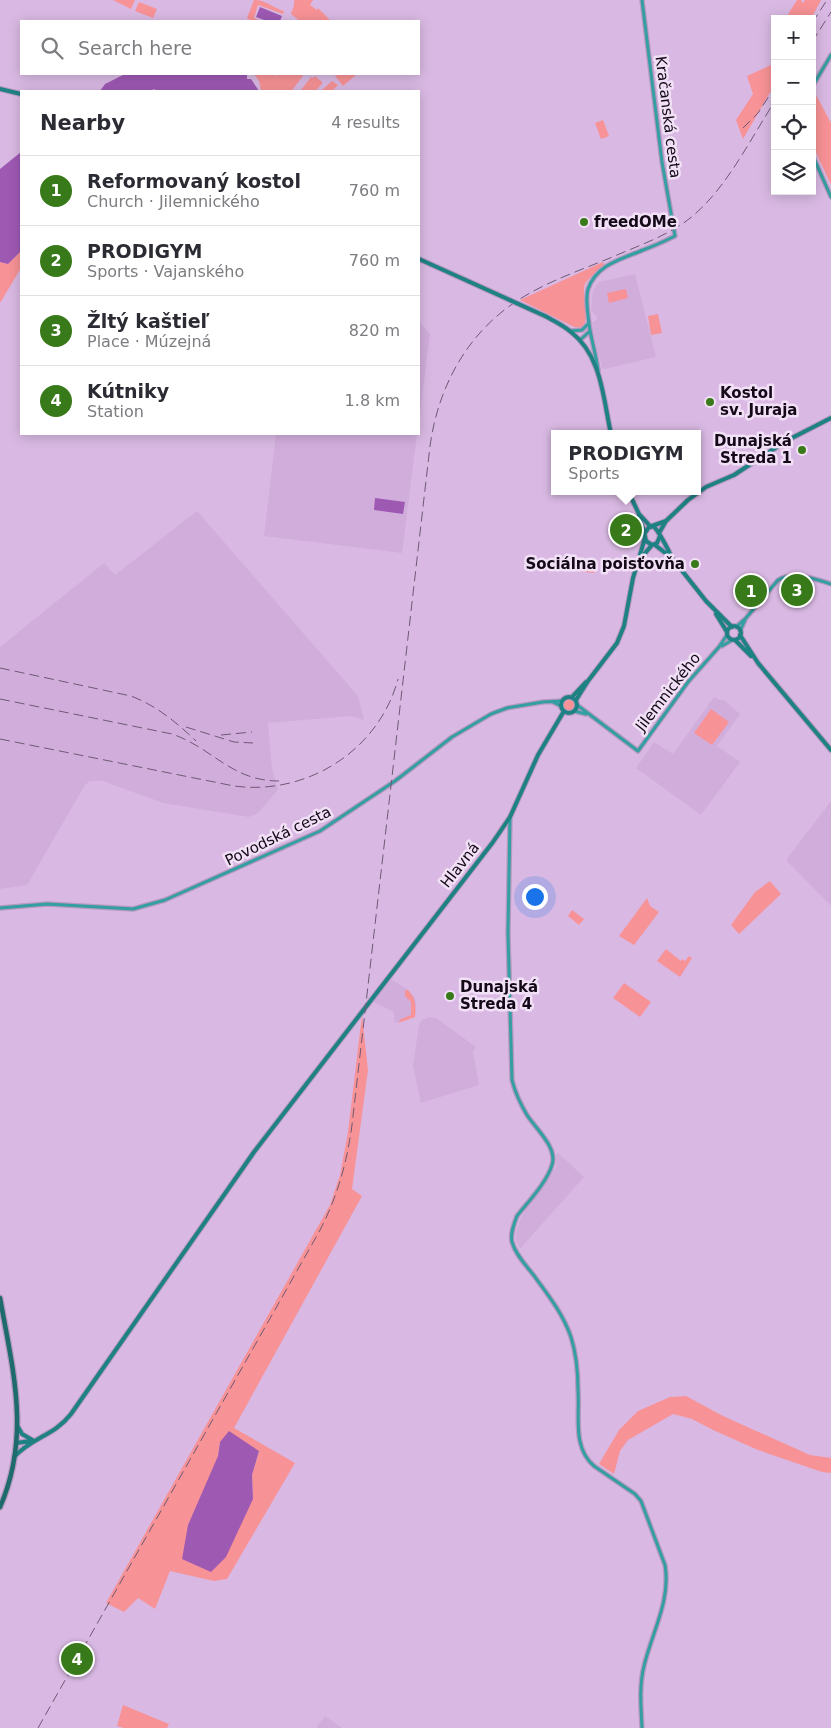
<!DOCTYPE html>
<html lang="en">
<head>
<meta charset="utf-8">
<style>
  :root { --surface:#fff; --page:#f2f2f3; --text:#2b2b33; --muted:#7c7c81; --line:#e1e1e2; --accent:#387a1a }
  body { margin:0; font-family:"DejaVu Sans",sans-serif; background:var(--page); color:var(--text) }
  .controls { position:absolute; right:15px; top:15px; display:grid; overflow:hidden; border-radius:0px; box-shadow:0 2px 12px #0003 }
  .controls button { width:45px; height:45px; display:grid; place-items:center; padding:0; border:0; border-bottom:1px solid var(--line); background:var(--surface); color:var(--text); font:25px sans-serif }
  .you { position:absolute; left:534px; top:896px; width:18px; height:18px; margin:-12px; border:4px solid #fff; border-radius:50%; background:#1a73e8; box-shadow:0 0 0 8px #1a73e833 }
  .badge { display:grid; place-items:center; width:32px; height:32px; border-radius:50%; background:var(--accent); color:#fff; font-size:16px; font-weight:700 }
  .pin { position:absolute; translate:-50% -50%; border:2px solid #fff; box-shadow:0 1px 5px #0006 }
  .popup { position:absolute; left:551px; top:430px; width:150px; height:65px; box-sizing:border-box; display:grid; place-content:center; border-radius:0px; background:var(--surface); filter:drop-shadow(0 1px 4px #0005); font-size:16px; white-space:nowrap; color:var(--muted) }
  .popup b { font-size:19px; color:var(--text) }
  .popup::after { content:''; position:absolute; left:50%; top:100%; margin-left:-10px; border:10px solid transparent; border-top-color:var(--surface) }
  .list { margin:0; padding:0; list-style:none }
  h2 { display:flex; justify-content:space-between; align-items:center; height:65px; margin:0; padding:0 20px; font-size:21px }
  h2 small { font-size:16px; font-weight:400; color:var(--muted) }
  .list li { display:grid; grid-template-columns:32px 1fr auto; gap:15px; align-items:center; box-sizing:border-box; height:70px; padding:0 20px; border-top:1px solid var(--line) }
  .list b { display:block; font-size:19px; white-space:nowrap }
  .list p { margin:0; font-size:16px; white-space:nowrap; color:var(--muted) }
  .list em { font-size:16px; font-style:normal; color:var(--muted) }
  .icon { flex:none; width:28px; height:28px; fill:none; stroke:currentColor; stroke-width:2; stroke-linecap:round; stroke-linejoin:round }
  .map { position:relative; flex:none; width:831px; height:1728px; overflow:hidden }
  .search { position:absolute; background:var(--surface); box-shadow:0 2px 12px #0003; left:20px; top:20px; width:400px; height:55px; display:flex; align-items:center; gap:12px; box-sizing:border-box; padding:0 18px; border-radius:0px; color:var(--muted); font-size:19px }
  .panel { position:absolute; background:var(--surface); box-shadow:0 2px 12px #0003; left:20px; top:90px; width:400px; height:345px; border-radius:0px }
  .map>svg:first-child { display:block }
  .built { fill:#d1addc }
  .green { fill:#f79296; fill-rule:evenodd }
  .water { fill:#9e59b3 }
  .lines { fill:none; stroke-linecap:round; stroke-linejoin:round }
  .tertiary-casing { stroke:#b699be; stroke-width:5.5 }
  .secondary-casing { stroke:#b699be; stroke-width:6 }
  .primary-casing { stroke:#b699be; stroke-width:7 }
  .tertiary { stroke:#339fa2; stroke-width:3 }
  .secondary { stroke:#1e8184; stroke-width:4 }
  .primary { stroke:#1e6b6d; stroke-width:4.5 }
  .rail { stroke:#6e5974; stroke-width:1; stroke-dasharray:10 5; stroke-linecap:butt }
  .secondary-bridge-casing { stroke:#b699be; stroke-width:6; stroke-linecap:butt }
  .secondary-bridge { stroke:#1e8184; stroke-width:4 }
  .poi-dot { fill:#387a1a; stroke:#f1e0f6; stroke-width:2 }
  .labels { text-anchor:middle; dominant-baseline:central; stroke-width:5; stroke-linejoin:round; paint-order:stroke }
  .street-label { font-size:15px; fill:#140917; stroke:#f1e0f6 }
  .poi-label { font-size:15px; font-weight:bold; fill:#140917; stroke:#f1e0f6; text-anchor:start }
</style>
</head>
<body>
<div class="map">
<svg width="831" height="1728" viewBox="0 0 831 1728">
  <rect width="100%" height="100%" fill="#d9b9e3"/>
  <path class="built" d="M635,274L656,357L605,369L602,368L594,335L592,323L597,319V317L591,310L593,290L599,282Z
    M419,321L430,334L419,420Z
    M276,434H417L402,553L264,536Z
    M197,511L358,696L364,720L351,716L268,723L272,768L278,790L258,813L249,817L163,803L103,781H90L85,785L27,885L0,889V647L104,563L115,575Z
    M714,697L722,701L724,700L740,714L717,746L740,762L701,815L636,768L654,742L673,754Z
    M831,801V906L786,860Z
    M392,980L407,989L414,997L416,1001L415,1017L394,1023V1012L373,1002L389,981Z
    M429,1017L436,1018L476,1047L473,1052L479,1085L421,1103L413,1066L419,1025L422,1020Z
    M557,1152L584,1177L520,1249L516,1241V1232L521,1217L556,1167Z
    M325,1716L342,1728H316Z"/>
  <path class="green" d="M113,0H135L131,9Z
    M254,0C267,0 273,8 284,11L283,14L258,5L254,18L261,21H252L247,18Z
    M294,0H313L310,5L317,10L318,8L331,21H300L291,14L294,5Z
    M797,0H801L803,3L805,0H821L811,19H785Z
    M139,2L157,9L153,18L135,11Z
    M775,52V84L743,139L736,120L753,94L747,76L771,65Z
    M254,74H275L276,76L279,74H301L303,76L293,89V91H261L259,81Z
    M339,74H357L343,86L335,76Z
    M315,76L322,82V84L315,91H303L301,90L311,77L313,78Z
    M332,81L338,85L332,91H321Z
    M815,93L831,123V185L812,144V98Z
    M603,120L609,136L601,139L595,123Z
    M21,251V268L0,303V262L8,264Z
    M603,262L604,265C599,270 588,278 585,284C580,296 596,336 572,326L520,300Z
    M626,289L628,298L609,303L607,293Z
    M658,314L662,333L651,335L648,316Z
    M579,562L595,564L594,573L578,571Z
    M563 705a6 6 0 1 1 12 0a6 6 0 1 1-12 0Z
    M711,709L729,722L712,745L694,733Z
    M770,881L781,894L739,934L731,925L755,892Z
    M647,898L650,906L659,912L634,945L619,936Z
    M572,910L584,919L579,925L568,916Z
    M666,949L681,961L682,959L685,961L689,956L692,958L680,977L657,961Z
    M624,983L651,1002L640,1017L613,998Z
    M405,990H408C416,999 416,1005 415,1017L398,1023L401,1019L411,1015V1002L405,996Z
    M362,1015L368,1070L352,1189L362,1196L234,1428L295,1463L227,1579L214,1581L170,1571L155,1609L138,1598L124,1612L106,1603L330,1205L340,1175L348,1132ZM220,1442L259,1451L252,1475L253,1499L218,1456Z
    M686,1396L723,1416L810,1455L831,1458V1473L822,1472L758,1450L713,1430L692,1419L673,1414L628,1440L620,1451L614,1474L599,1464L619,1430L638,1411L670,1397Z
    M123,1705L169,1724L167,1728H124L117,1726Z"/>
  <path class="water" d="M260,7L282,16L280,21H267L256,17Z
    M125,74H247V79H251L259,91H157L154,89L152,90L153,91H100L105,84Z
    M21,152V251L8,264L0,262V169Z
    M375,498L405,502L403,514L374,510Z
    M229,1431L259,1451L252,1475L253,1499L226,1557L211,1572L182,1559L188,1525L218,1456L220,1442Z"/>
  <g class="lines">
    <g class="tertiary-casing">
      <path id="tertiary" d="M812,87L831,55
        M812,154L831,197
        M570,331L582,330L589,323
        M580,340L590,331
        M598,370C596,354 591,339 589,324C588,313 585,299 588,289C597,264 622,259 643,250C654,246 665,241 675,236L662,162L642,0
        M736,627L746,618L778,580C792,571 816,579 831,584
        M740,631L745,620
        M722,646L732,640
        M553,702L561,706
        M577,705L638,751L688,682L719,647L727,635
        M574,711L586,714
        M510,817L508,933L512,1080C515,1092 521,1105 527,1115C536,1129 558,1148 552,1165C547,1182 528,1202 517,1216C514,1224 510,1234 512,1242C516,1256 527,1266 535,1277C549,1296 563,1314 571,1337C576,1353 578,1372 578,1390C580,1416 572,1447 594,1466L635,1494L641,1501L665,1565C671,1601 652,1632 644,1666C639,1686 641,1707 642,1728
        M0,908L47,904L133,909L165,900L320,831L395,781L452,737L491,714L507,708L543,702L561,701"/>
    </g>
    <g class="secondary-casing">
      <path id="secondary" d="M0,89L21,94
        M419,259L470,282
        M545,316C554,321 563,325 571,332C602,356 603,398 611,434
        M628,491L639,514V518L643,528L646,541L652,545
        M639,514L651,527
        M654,527C658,530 668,549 671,556
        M645,533L649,527L666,521L688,500L706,487L734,475L786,441L831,418
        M659,533L666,521
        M655,545L672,558L706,601L732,627
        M640,559L652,545L657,543L660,536
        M716,614L727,632
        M727 633a7 7 0 1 1 14 0a7 7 0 1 1-14 0Z
        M740,635L758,663L831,750
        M735,640L751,656
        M561 705a8 8 0 1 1 16 0a8 8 0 1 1-16 0Z
        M572,697L586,682
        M576,700L588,681L617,643L624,626L633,578L645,538
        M18,1427L22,1434L34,1441
        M16,1443L31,1441
        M14,1457C32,1437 54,1436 71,1414L254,1152L493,842L510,817L538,755L564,711"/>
    </g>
    <g class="primary-casing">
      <path id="primary" d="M0,1298C13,1371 31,1436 0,1507"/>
    </g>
    <use href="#tertiary" class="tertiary"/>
    <use href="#secondary" class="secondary"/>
    <use href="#primary" class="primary"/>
    <path class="rail" d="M812,23L827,0
      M812,42L831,12
      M743,128L758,113L775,87
      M0,668L131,696C157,706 176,722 196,741
      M0,699L172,734C213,748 231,781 279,781
      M186,727L234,742L253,743
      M221,735L252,732
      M0,739L234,786C306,796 379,751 398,679
      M38,1728L319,1232C337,1198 347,1163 352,1125L430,446C439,381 472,325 530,293C555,279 583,269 610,258C635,247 662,238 685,222C724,194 749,141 775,101"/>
    <g class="secondary-bridge-casing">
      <path id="secondary-bridge" d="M470,282L545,316"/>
    </g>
    <use href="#secondary-bridge" class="secondary-bridge"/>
  </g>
  <g class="poi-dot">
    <circle cx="584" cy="222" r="5"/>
    <circle cx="710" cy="402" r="5"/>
    <circle cx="802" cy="450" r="5"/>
    <circle cx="695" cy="564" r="5"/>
    <circle cx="450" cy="996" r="5"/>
  </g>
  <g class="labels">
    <g class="street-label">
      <text transform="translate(668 117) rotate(83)">Kračanská cesta</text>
      <text transform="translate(668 692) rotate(-52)">Jilemnického</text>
      <text transform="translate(278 836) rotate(-26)">Povodská cesta</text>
      <text transform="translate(460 865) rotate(-52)">Hlavná</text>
    </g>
    <g class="poi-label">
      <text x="594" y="222">freedOMe</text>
      <text x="720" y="393">Kostol<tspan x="720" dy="17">sv. Juraja</tspan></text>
      <text x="792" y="441" text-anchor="end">Dunajská<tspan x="792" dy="17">Streda 1</tspan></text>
      <text x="685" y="564" text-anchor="end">Sociálna poisťovňa</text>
      <text x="460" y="987">Dunajská<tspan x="460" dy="17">Streda 4</tspan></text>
    </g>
  </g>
</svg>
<div class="controls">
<button>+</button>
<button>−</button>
<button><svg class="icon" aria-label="locate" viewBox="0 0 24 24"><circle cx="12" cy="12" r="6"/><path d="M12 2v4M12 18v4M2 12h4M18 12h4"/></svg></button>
<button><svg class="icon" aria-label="layers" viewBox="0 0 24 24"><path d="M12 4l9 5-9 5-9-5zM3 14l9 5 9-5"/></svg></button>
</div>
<div class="you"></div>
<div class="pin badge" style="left:751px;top:591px">1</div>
<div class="pin badge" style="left:626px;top:530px">2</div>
<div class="popup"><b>PRODIGYM</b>Sports</div>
<div class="pin badge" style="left:797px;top:590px">3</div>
<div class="pin badge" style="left:77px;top:1659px">4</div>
<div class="search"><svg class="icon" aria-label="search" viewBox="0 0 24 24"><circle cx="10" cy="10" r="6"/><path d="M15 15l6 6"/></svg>Search here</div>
<section class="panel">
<h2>Nearby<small>4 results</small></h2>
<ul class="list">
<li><span class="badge">1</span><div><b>Reformovaný kostol</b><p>Church · Jilemnického</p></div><em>760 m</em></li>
<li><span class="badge">2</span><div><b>PRODIGYM</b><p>Sports · Vajanského</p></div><em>760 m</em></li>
<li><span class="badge">3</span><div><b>Žltý kaštieľ</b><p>Place · Múzejná</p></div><em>820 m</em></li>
<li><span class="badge">4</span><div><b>Kútniky</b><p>Station</p></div><em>1.8 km</em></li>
</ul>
</section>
</div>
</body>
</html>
